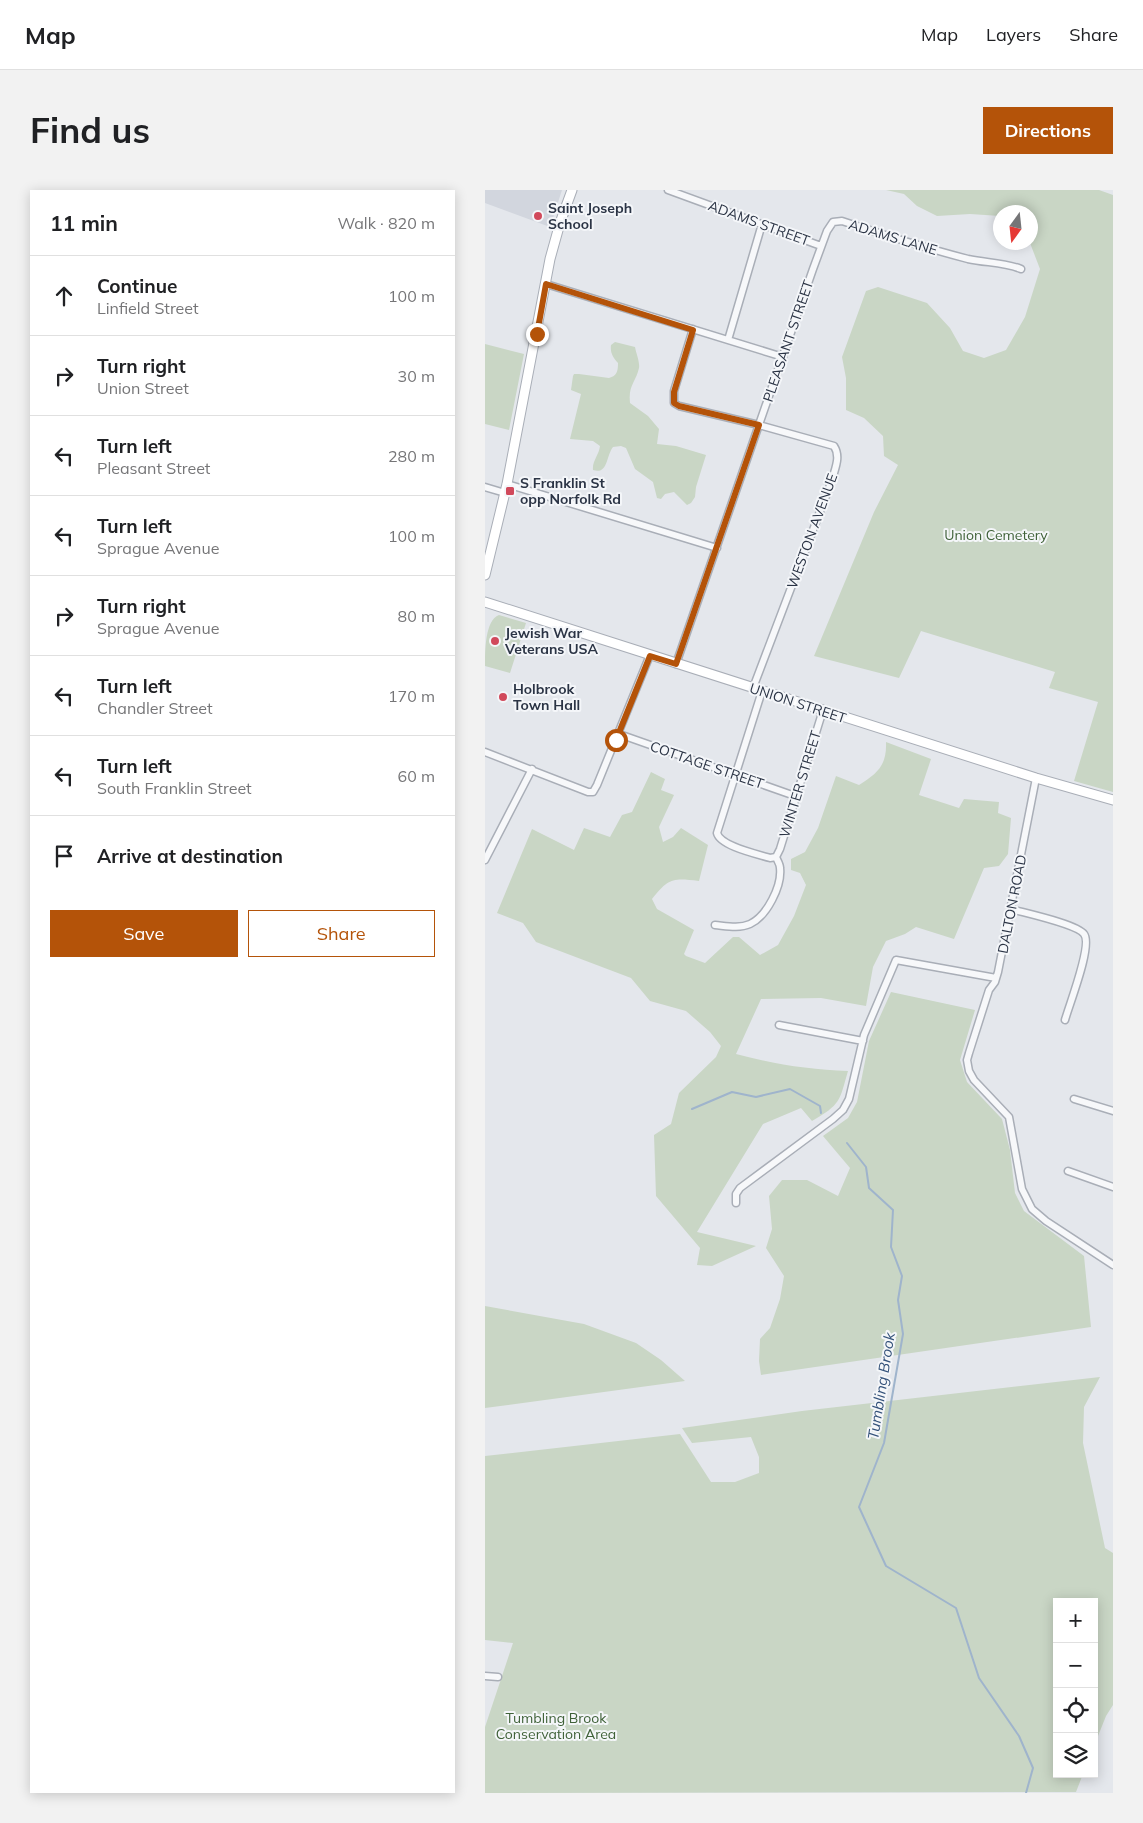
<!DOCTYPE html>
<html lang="en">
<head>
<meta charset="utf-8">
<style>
  :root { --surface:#fff; --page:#f2f2f2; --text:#202124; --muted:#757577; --line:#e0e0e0; --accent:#b45309 }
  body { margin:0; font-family:Mulish,sans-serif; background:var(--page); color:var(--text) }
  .controls { position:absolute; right:15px; bottom:15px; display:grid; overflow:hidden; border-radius:0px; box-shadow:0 2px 12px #0003 }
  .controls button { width:45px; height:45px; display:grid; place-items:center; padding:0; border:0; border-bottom:1px solid var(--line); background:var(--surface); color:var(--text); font:25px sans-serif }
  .compass { position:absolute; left:508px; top:15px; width:45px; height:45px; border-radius:50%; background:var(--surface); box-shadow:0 2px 12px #0003; rotate:195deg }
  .stop { position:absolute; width:15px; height:15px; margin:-11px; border:4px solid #b45309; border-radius:50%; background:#fff }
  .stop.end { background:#b45309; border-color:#fff; box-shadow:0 1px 5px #0008 }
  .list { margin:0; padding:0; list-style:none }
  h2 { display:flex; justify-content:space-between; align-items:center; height:65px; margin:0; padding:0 20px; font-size:21px }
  h2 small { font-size:16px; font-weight:400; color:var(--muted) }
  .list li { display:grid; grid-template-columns:32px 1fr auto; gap:15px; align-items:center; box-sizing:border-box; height:80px; padding:0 20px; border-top:1px solid var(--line) }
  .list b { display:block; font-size:19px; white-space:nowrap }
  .list p { margin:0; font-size:16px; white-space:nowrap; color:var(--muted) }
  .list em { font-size:16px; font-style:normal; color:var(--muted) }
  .actions { display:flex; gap:10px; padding:15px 20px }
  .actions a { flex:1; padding:11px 0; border:1px solid var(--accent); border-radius:0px; text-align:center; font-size:18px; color:var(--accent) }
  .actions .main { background:var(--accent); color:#fff }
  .icon { flex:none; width:28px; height:28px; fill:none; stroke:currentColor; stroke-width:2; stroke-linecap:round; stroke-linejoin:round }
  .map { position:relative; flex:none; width:628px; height:1603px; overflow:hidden; border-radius:0px }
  header { display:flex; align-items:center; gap:30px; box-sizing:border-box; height:70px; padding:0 25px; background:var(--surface); border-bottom:1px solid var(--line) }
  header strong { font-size:24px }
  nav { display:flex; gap:28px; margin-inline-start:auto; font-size:18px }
  .intro { display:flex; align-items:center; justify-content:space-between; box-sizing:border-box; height:120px; padding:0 30px }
  h1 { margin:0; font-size:35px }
  .button { padding:12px 22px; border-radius:0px; background:var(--accent); color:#fff; font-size:18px; font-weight:700 }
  main { display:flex; gap:30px; padding:0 30px }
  aside { flex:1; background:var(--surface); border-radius:0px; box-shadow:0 2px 12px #0003 }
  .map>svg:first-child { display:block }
  .built { fill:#d2d6de }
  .green { fill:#c9d6c5 }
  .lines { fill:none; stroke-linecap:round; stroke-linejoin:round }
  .stream { stroke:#9fb4cc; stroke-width:2 }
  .minor-casing { stroke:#a9aeb7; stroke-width:9 }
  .secondary-casing { stroke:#a9aeb7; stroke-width:11 }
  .minor { stroke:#f7f8fa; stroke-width:6 }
  .secondary { stroke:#fff; stroke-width:9 }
  .route { stroke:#b45309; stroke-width:6 }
  .poi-dot { fill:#d1495b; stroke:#f4f6f9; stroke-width:2 }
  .labels { text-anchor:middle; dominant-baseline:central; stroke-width:4; stroke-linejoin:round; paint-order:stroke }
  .poi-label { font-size:14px; font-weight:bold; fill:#2b3445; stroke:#f4f6f9; text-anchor:start }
  .street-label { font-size:14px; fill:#2b3445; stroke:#f4f6f9 }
  .park-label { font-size:14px; fill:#3f6138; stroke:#f4f6f9 }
  .water-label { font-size:15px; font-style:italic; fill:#34527a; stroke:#f4f6f9 }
</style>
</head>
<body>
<header>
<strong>Map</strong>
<nav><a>Map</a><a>Layers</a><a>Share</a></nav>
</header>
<div class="intro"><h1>Find us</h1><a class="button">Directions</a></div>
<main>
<aside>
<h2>11 min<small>Walk · 820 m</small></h2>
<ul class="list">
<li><svg class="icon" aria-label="ahead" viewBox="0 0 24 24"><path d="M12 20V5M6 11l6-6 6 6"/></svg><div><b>Continue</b><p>Linfield Street</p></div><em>100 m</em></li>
<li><svg class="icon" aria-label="right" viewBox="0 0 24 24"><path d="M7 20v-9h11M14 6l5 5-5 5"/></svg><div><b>Turn right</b><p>Union Street</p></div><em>30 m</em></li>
<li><svg class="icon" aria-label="left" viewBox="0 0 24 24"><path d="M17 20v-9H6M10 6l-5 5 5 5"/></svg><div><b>Turn left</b><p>Pleasant Street</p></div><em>280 m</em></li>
<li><svg class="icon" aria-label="left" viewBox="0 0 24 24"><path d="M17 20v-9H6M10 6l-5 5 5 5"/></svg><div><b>Turn left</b><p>Sprague Avenue</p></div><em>100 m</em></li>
<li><svg class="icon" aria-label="right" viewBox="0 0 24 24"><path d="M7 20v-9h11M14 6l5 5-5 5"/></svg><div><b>Turn right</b><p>Sprague Avenue</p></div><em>80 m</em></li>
<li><svg class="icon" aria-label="left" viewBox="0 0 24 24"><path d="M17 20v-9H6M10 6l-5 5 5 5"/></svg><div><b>Turn left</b><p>Chandler Street</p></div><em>170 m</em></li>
<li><svg class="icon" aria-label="left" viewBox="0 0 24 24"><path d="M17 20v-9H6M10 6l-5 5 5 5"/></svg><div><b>Turn left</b><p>South Franklin Street</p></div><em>60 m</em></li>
<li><svg class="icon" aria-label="arrive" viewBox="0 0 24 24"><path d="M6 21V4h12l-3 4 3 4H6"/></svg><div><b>Arrive at destination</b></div></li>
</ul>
<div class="actions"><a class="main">Save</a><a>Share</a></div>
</aside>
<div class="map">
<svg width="628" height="1603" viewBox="0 0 628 1603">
  <rect width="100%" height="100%" fill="#e4e7ec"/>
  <path class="built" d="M0,0H77L65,37L0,13Z"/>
  <path class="green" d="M401,0H614L628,5V602L589,591L613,512L564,498L570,482L436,441L414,488L329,466L389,322L413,275L399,266L398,246L379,228L361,220V188L357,167L381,101L393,97L442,113L465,138L478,161L499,168L521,160L540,127L555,79L545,53L546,22H516L515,26L485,24L452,26L432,16L419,4Z
    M130,152L150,157C151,163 155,172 154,178C151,192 143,195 145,213L163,226L174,239L172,254L191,256L221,265L211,297L210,307L206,313L202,315L189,302L180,304L176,309L172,308L168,292L150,279L141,258L136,256L128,257C121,266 123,285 108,280C107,271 114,265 115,256L108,251L85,249L96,204L86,200L88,186L89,184H94L124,188C132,186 133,181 133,173C128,167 125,163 126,155Z
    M0,154L39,164L24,240L0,234Z
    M14,425L41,433L25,483L0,476C0,461 0,430 14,425Z
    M401,552L446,569L434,605L474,618L479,609L514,612L513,623L526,628L523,664L514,676L499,678L469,749L431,737L420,744L401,751L388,777L381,816L336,808L276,809L251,864C288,874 325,880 363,881C354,912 356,914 327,931L316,918L278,934L212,1042L271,1056L227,1076L212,1075L215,1058L171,1006L169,945L186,934L194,903L231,867L236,856L225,842L201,821L165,811L146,788L51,752L38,733L12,723L47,639L89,660L99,638L125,647L137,625L147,622L166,582L180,589L176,600L189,605L174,637L178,652L188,647L196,638L223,655L214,691C187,688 184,688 167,709L172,719L209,740L199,764L201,766L220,773L248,747H254L275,765L293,755L309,726L321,695L315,683L306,680V669L320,662L333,638L351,586L374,595C393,583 402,575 401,552Z
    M406,802L490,820L475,870L482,892L517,929L525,960L530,1003L539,1021L599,1066L606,1137L276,1185L274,1171L275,1149L285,1138L295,1109L299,1086L281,1058L287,1039L284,1006L297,990H322L353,1006L365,978L338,946L363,928L372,912L384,851Z
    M0,1116L99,1134L151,1153L176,1170L200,1191L0,1218Z
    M615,1187L599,1217L598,1253L620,1358L628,1363V1515L621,1526L609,1556V1412H572V1584H598L591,1602L0,1603V1537L28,1453L0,1450V1266L195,1244L226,1292H250L274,1283V1267L266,1247L207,1253L197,1238L317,1221Z"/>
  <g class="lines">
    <path class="stream" d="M207,919L247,902L271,907L305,899L335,916L336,923
      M362,953L381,977L384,998L408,1020L406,1057L417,1086L413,1110L418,1144L399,1253L374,1317L401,1376L471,1418L494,1488L534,1546L548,1578L541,1603"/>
    <g class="minor-casing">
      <path id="minor" d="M183,0L336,56
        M61,94L298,167
        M208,139L189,201V213L194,216L274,235L349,256C356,267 350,278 347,290L268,498
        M243,150L277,34
        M22,294L232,358
        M0,297L20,303
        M191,474L328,79L342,41L348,32L357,31C399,45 441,58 483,69C501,73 519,72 536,79
        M277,501L232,643C235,656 272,664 285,668L291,667
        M134,544L310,606
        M0,562L103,602H108L112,595L165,465
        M551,588L513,782L510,792L504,800L484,863L482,870L484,881L489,890L524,927L537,999L547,1019L561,1031L628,1075
        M291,667L295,659L338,520
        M0,670L47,579
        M526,719C540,723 592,734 599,744C608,755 584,815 580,830
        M230,735C241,736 254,739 265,734C282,726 297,696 295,678C295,674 292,670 291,667
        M294,835L378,851
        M589,909L628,921
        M583,981L628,997
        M251,1013V1004L255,998L348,929L358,920L364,909L379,845L411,770L511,788
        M0,1486L13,1487"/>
    </g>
    <g class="secondary-casing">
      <path id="secondary" d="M0,385L22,294L65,69L75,33L87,0
        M0,412L551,588L628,610"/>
    </g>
    <use href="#minor" class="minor"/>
    <use href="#secondary" class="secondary"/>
  </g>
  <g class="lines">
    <path class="route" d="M52,144L61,94L208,140L189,202V213L194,216L274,235L191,474L165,466L131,550"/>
  </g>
  <g class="poi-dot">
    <circle cx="53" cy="26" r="5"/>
    <rect x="20" y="296" width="10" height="10" rx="2.5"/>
    <circle cx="10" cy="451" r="5"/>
    <circle cx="18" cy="507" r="5"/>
  </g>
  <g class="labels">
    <g class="poi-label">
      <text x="63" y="18">Saint Joseph<tspan x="63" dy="16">School</tspan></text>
      <text x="35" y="293">S Franklin St<tspan x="35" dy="16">opp Norfolk Rd</tspan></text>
      <text x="20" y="443">Jewish War<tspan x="20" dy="16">Veterans USA</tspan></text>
      <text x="28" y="499">Holbrook<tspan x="28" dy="16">Town Hall</tspan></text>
    </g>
    <g class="street-label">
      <text transform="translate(274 33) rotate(20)">ADAMS STREET</text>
      <text transform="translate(408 47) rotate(17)">ADAMS LANE</text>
      <text transform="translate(303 151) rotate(-71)">PLEASANT STREET</text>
      <text transform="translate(327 341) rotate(-70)">WESTON AVENUE</text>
      <text transform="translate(313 513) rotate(18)">UNION STREET</text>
      <text transform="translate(222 575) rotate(19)">COTTAGE STREET</text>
      <text transform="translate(315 594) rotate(-73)">WINTER STREET</text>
      <text transform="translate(527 714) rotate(-79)">DALTON ROAD</text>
    </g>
    <g class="park-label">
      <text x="511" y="345">Union Cemetery</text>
      <text x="71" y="1528">Tumbling Brook<tspan x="71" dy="16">Conservation Area</tspan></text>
    </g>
    <g class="water-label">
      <text transform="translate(396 1196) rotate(-81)">Tumbling Brook</text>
    </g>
  </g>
</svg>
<div class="controls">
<button>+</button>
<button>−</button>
<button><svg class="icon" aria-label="locate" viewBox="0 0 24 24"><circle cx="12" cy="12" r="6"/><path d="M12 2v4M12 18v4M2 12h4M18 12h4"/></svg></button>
<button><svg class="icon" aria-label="layers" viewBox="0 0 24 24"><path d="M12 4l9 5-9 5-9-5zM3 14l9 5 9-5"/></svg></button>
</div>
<svg class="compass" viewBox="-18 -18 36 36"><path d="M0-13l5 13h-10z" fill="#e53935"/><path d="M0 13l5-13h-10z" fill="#757577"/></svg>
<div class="stop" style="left:131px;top:550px"></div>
<div class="stop end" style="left:52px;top:144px"></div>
</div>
</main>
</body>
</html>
